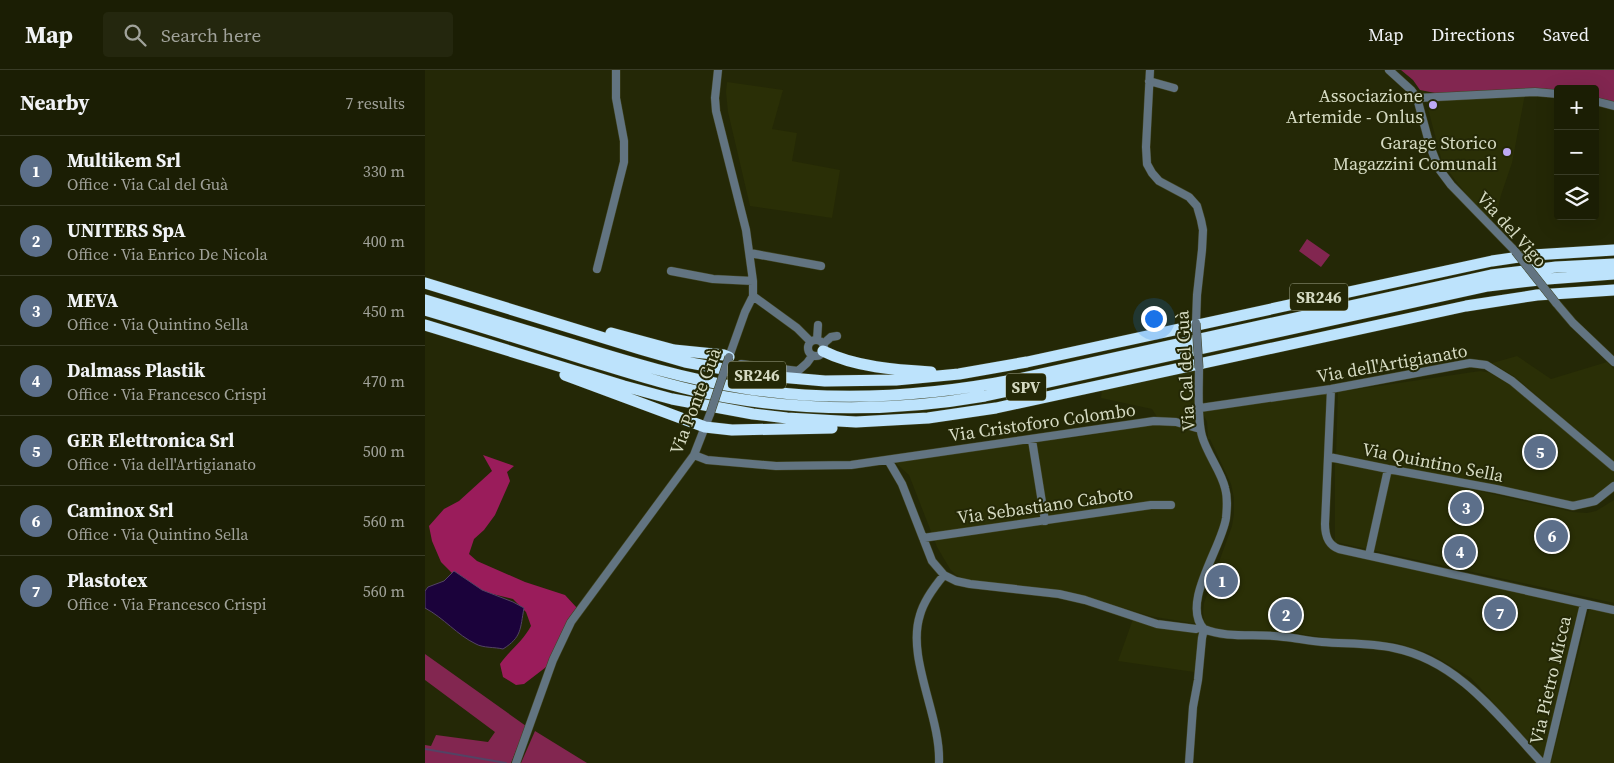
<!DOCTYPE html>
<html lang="en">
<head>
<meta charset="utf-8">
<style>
  :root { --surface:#1b1e04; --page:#24270e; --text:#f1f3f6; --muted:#a0a29a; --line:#393c26; --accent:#d93025 }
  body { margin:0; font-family:"Source Serif 4",serif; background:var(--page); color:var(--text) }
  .controls { position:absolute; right:15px; top:15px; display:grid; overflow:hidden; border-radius:5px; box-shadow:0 5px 20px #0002 }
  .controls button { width:45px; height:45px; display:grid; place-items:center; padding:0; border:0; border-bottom:1px solid var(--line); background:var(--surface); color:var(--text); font:25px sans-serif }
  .you { position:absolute; left:728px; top:248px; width:18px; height:18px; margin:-12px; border:4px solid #fff; border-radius:50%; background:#1a73e8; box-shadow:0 0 0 8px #1a73e833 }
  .badge { display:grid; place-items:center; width:32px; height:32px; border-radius:50%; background:var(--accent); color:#fff; font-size:16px; font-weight:700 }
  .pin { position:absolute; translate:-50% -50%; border:2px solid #fff; box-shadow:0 1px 5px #0006 }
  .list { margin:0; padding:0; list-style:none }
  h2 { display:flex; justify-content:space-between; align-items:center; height:65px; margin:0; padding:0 20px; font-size:21px }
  h2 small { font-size:16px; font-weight:400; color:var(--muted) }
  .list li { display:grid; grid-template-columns:32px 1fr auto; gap:15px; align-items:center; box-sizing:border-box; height:70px; padding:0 20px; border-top:1px solid var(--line) }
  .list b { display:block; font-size:19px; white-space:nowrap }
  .list p { margin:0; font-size:16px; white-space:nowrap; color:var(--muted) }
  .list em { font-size:16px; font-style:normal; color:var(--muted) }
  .icon { flex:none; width:28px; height:28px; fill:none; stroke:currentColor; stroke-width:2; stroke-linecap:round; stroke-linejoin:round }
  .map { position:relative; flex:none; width:1189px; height:693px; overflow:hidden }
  header { display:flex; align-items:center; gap:30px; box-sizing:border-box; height:70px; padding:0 25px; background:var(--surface); border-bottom:1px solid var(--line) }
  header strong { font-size:24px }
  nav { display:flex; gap:28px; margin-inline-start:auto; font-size:18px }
  .search { width:350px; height:45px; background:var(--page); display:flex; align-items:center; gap:12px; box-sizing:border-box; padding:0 18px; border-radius:5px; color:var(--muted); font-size:19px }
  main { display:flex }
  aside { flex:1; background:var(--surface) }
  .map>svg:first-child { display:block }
  .built { fill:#2a2f06 }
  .green { fill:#822650 }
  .forest { fill:#9a1c5b }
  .water { fill:#1b023b; stroke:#534364 }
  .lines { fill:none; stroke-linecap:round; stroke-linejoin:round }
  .stream { stroke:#534364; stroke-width:2 }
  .minor-casing { stroke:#404424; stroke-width:9 }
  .highway-casing { stroke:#404424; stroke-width:12 }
  .minor { stroke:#627481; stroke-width:8 }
  .highway { stroke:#bde3fc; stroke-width:11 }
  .minor-bridge-casing { stroke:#404424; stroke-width:9; stroke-linecap:butt }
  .minor-bridge { stroke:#627481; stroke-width:8 }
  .poi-dot { fill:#bda9f5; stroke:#242806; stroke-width:2 }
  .labels { text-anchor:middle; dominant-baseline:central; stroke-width:4; stroke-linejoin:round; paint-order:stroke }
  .shield { fill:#242806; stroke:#a0a58a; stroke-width:1 }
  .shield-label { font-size:16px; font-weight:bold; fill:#d5dac2 }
  .poi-label { font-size:18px; fill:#d5dac2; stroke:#242806; text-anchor:end }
  .street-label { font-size:18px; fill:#d5dac2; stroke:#242806 }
</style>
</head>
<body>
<header>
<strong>Map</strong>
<div class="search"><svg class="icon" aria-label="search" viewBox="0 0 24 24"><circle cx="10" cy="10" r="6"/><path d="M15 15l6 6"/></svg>Search here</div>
<nav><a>Map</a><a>Directions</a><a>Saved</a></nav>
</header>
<main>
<aside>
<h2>Nearby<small>7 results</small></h2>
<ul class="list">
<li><span class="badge" style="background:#5c6f8a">1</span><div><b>Multikem Srl</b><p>Office · Via Cal del Guà</p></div><em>330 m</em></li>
<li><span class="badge" style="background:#5c6f8a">2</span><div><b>UNITERS SpA</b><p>Office · Via Enrico De Nicola</p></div><em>400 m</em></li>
<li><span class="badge" style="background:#5c6f8a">3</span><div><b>MEVA</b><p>Office · Via Quintino Sella</p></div><em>450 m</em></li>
<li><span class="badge" style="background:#5c6f8a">4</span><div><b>Dalmass Plastik</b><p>Office · Via Francesco Crispi</p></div><em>470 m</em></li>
<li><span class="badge" style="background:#5c6f8a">5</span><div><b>GER Elettronica Srl</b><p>Office · Via dell'Artigianato</p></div><em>500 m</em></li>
<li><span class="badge" style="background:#5c6f8a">6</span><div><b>Caminox Srl</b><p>Office · Via Quintino Sella</p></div><em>560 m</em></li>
<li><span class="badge" style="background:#5c6f8a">7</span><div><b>Plastotex</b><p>Office · Via Francesco Crispi</p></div><em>560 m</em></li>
</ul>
</aside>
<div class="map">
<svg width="1189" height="693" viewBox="0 0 1189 693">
  <rect width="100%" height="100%" fill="#242806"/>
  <path class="built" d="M302,12L358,20L347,59L372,63L367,91L415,100L407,148L325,136L303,42L301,22Z
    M1101,19L1087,93L1076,125L1073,139L1066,153L1033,114L1017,92L1002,35L995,20L1004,23Z
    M1092,286L1126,309L1182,292L1189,299V391L1090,307L1072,296L1064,294Z
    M772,295L774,337L905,323L901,473L905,478L1157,535L1119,688L1046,608L1006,584L969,572L909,569L857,561L802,560L780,557L778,543L779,533L807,456L809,444V428L806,414L785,369H783L782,352L775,338L774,355L755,348L732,347L727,339L676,328L677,319Z
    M1055,301L1068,303L1085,314L1189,401V420L1161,435L911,384L913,322Z
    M725,355L753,356L775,364L799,416L801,443L770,544L772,554L725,546L650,523L542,510L531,505L525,499L512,477L484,405L466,389L660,366Z
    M910,393L1014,412L1148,442L1162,443L1171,441L1189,430V533L910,472Z
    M1165,536L1189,542V693H1126Z
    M708,549L766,561L776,564V603L693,591Z"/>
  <path class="green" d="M976,0H1189V33L1170,29V19H1133V22L1020,25L995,20L988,10Z
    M882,169L905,185L896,197L874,181Z
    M0,584L101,656L86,693H0V675L6,676L11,665L63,672L70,662L0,610Z
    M110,661L162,693H96Z"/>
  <path class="forest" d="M58,385L89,396L82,402L85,411L70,445L59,460L49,469L44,484L52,491L100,512L140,525L152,538L141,557L125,594L99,614L91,615L78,607L75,594C85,580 98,571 106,556L101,542L88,529L51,520L31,507L16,492L7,471L4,456L19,439L34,431L67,401Z"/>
  <path class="water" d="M29,501L57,520L88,532L99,538C95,559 97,567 78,579C70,577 58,578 51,574C32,565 19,548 0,538V521L3,517L19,511Z"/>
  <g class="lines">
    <path class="stream" d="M0,679L81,693"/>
    <g class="minor-casing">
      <path id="minor" d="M293,0L290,28L291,41L321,160L328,211V226L320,242L304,287
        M725,0L721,77L722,94L727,103L734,111L764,127L772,136L776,150L778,160L777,180L772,225L771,253
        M964,0L986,20L992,28L1005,76L1014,99L1026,115L1090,181
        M724,11L749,18
        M992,28L1110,22L1133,24
        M1170,31L1189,36
        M325,183L396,196
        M172,199L199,92V71L191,28V0
        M246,201L288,209L328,211
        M328,226L372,258L385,271
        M1131,233L1148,253L1189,292
        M383 278a8 8 0 1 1 16 0a8 8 0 1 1-16 0Z
        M392,270L393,255
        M398,274L406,267L412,266
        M316,294L373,301L382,293L387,286
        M774,298C774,317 772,348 777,366C782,384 796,401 800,418C803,428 802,438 801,448C797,477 755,534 779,559
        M906,319L900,454C900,466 903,475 914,479L1189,540
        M775,338L906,319L1045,293L1061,295L1087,311L1189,397
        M607,370L620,451
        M269,385L282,390L351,396L426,395L729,351L751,352L775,359
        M904,387L963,399L1071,419L1148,436L1170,431L1189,416
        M463,390L477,414L507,491L519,505L531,511L545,514L634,524L660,530L732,554L771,559L777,557
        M498,468L726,435H746
        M944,485L963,399
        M779,559C803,569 833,563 859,567C871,568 884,571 897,572C921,574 945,573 969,578C1034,591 1074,647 1117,693
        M91,693L128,590L146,552L269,385L285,344
        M514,693C516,646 481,588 495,545C499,530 509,517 519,505
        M764,693L768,637L773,610L777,568L779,559
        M1121,693L1159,534"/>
    </g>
    <g class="highway-casing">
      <path id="highway" d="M0,213L215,279L260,292L331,305L400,311L471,310L534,304L602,292L1067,191L1108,185L1189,180
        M0,230C50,245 99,260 149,275C204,292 260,309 318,318C410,333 501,327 593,309L1066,205L1131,197L1189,194
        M0,240C54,256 108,273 162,290C208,304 254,319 301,327C387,342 474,341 560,326L1063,216L1123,209L1189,204
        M0,255L199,316L247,329L328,344L362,348L431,352L503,348L571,338L1041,236L1112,225L1189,220
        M186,263L249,280L299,285L304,287
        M398,281C430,297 471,300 506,302
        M140,305L280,357L307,360L407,358"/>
    </g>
    <use href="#minor" class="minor"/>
    <use href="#highway" class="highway"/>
    <g class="minor-bridge-casing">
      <path id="minor-bridge" d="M1090,181L1131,233
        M771,253L774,298
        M285,344L304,287"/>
    </g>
    <use href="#minor-bridge" class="minor-bridge"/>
  </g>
  <g class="poi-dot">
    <circle cx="1008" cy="35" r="5"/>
    <circle cx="1082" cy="82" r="5"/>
  </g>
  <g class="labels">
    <g class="shield">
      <rect x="865" y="213.5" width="58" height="27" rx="4"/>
      <rect x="303" y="291.5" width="58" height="27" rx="4"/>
      <rect x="581" y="303.5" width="40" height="27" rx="4"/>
    </g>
    <g class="shield-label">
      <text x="894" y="227">SR246</text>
      <text x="332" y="305">SR246</text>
      <text x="601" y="317">SPV</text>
    </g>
    <g class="poi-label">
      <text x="998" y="25">Associazione<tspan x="998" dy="21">Artemide - Onlus</tspan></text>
      <text x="1072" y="72">Garage Storico<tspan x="1072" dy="21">Magazzini Comunali</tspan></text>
    </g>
    <g class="street-label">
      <text transform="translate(1087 159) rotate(48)">Via del Vigo</text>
      <text transform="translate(967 293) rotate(-10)">Via dell'Artigianato</text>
      <text transform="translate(760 301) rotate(-93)">Via Cal del Guà</text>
      <text transform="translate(270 331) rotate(-69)">Via Ponte Guà</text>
      <text transform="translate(617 352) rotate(-8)">Via Cristoforo Colombo</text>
      <text transform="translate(1008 392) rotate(11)">Via Quintino Sella</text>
      <text transform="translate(620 435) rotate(-8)">Via Sebastiano Caboto</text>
      <text transform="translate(1125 610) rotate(-77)">Via Pietro Micca</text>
    </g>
  </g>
</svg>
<div class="controls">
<button>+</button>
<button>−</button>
<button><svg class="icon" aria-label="layers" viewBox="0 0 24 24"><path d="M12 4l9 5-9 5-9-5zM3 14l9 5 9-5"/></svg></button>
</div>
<div class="you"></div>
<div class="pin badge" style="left:797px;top:511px;background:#5c6f8a">1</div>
<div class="pin badge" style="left:861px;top:545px;background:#5c6f8a">2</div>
<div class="pin badge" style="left:1041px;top:438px;background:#5c6f8a">3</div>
<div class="pin badge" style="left:1035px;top:482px;background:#5c6f8a">4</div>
<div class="pin badge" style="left:1115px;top:382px;background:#5c6f8a">5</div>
<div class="pin badge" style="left:1127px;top:466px;background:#5c6f8a">6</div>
<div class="pin badge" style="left:1075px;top:543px;background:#5c6f8a">7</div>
</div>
</main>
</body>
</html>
